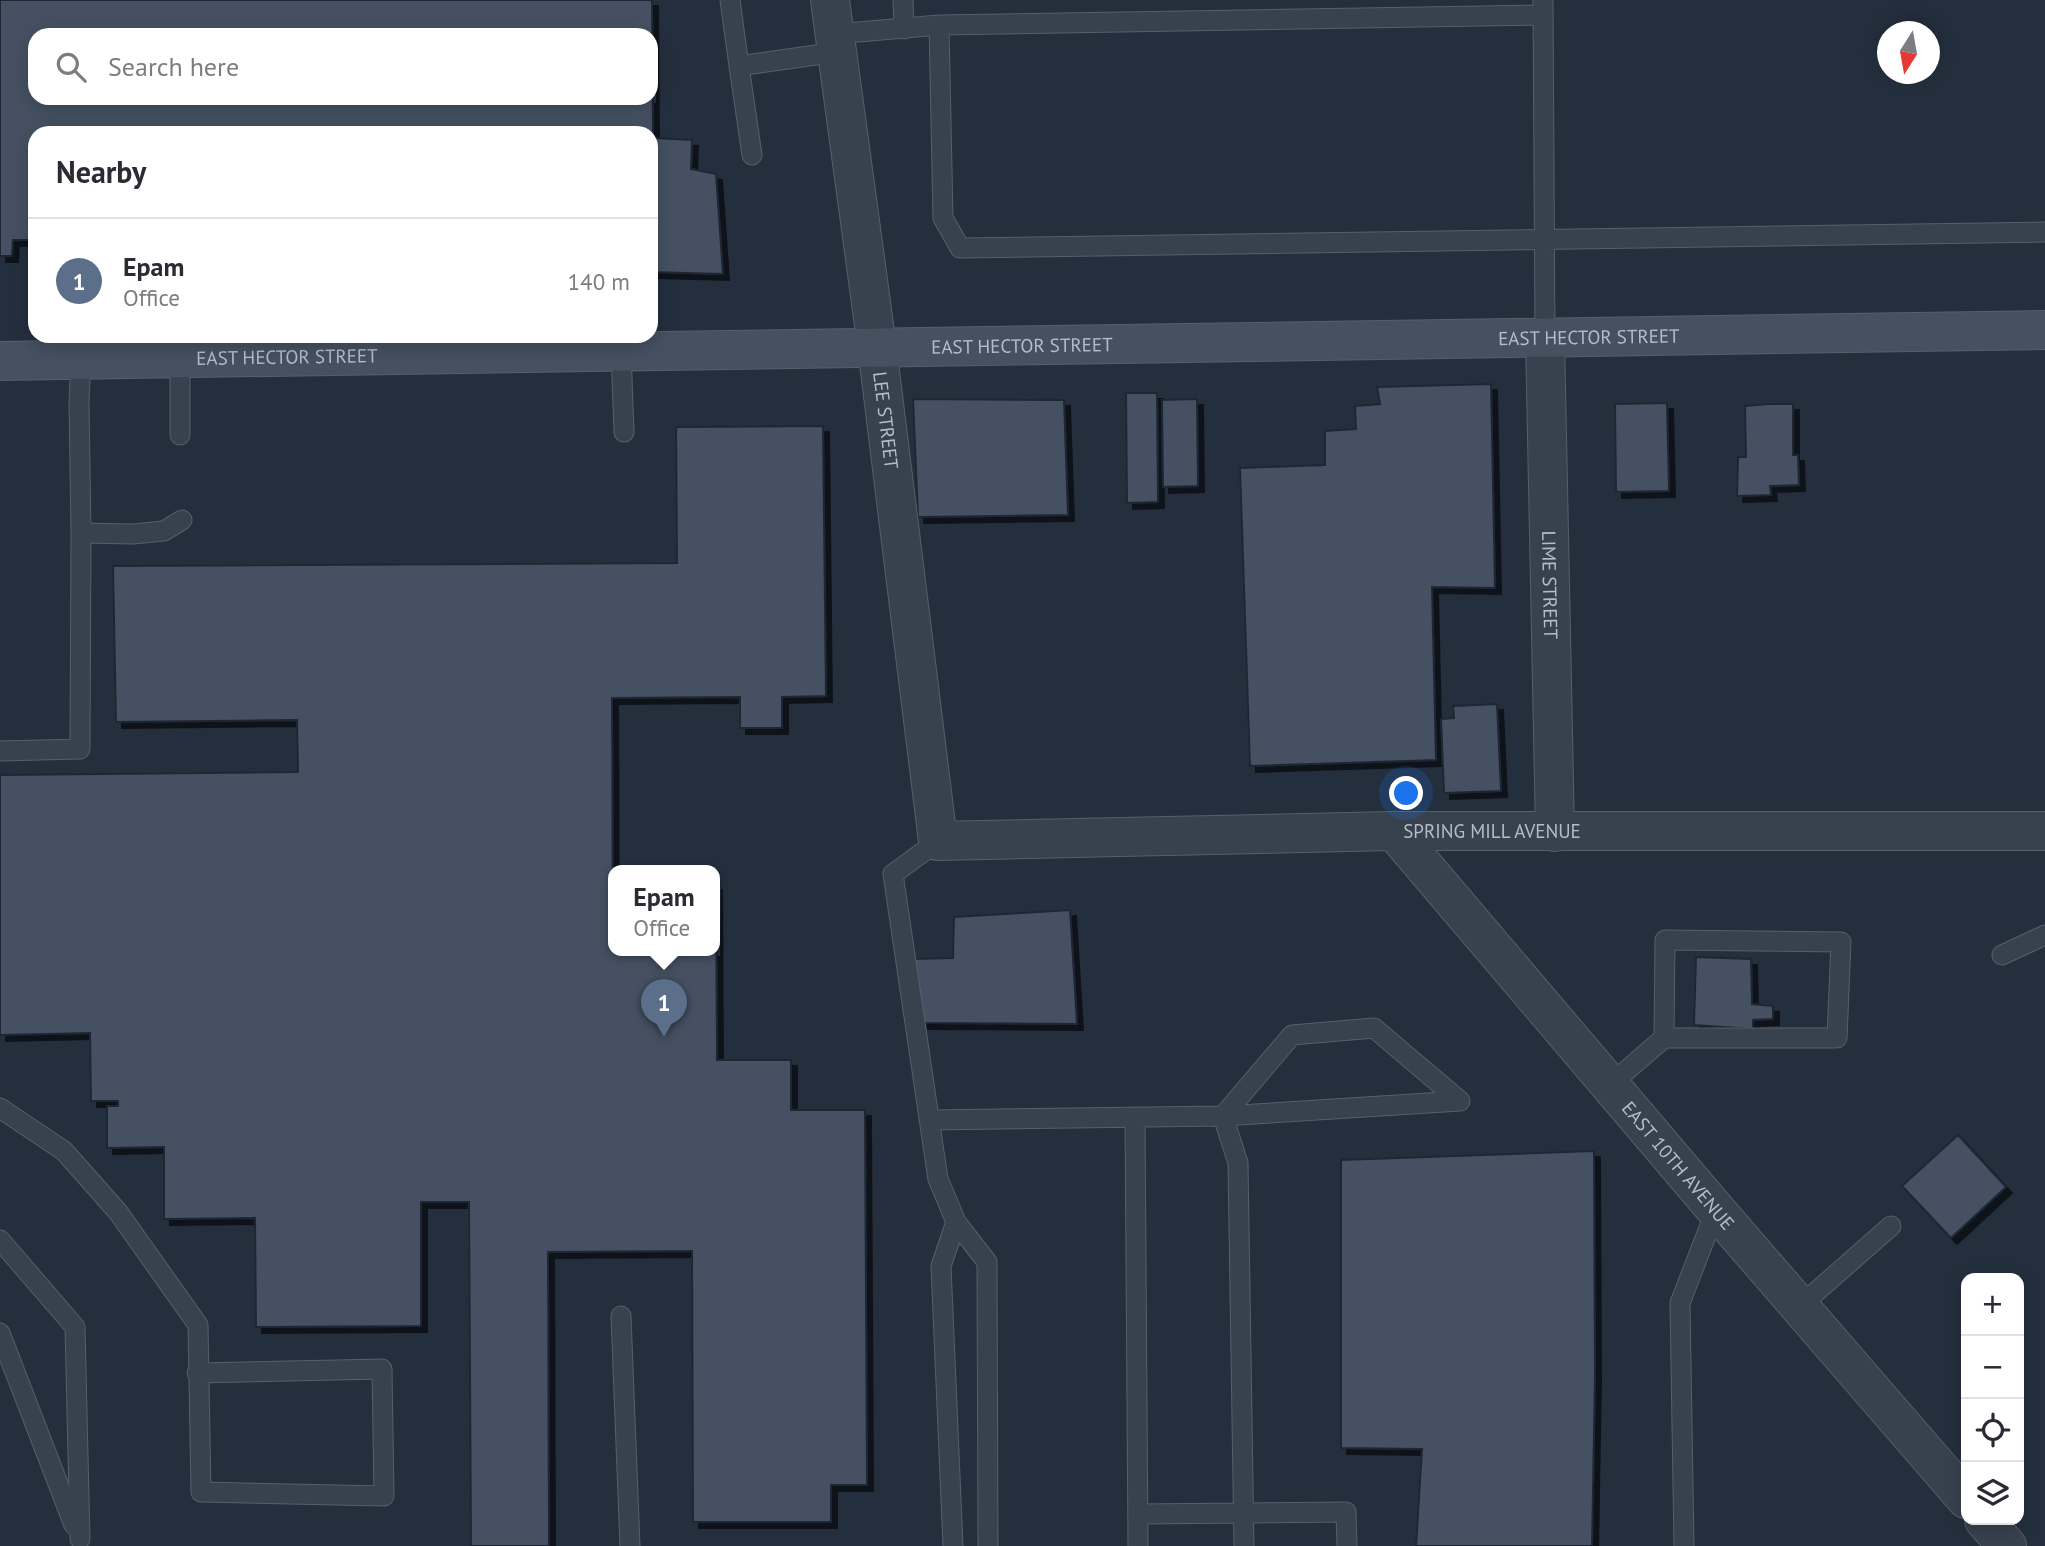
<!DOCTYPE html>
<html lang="en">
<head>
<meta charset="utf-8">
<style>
  :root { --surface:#fff; --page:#f2f2f3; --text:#2b2b33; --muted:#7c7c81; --line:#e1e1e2; --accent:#56698c }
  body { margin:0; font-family:"PT Sans",sans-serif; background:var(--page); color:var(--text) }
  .controls { position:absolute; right:21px; bottom:21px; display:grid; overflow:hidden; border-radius:14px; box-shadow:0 4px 18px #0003 }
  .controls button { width:63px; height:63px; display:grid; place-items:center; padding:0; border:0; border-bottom:2px solid var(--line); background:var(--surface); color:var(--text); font:35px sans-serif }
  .compass { position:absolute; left:1877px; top:21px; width:63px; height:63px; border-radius:50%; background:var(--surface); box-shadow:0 4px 18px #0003; rotate:191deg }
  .you { position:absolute; left:1407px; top:794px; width:24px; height:24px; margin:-18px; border:5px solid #fff; border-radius:50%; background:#1a73e8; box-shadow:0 0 0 10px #1a73e833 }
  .badge { display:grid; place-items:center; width:46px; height:46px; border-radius:50%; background:var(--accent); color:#fff; font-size:23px; font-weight:700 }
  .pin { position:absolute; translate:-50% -58px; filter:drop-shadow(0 2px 4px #0008) }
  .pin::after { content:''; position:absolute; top:37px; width:24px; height:21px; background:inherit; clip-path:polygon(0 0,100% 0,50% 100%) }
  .popup { position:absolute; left:608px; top:865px; width:112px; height:91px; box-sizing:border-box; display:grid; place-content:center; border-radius:14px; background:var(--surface); filter:drop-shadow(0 2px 5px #0005); font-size:23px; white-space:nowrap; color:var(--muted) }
  .popup b { font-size:26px; color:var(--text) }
  .popup::after { content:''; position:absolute; left:50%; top:100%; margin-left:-14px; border:14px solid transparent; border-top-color:var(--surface) }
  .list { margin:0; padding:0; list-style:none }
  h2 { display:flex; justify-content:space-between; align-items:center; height:91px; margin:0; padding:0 28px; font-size:30px }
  h2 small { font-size:23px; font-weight:400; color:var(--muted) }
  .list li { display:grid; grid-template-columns:46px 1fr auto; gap:21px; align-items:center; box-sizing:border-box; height:126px; padding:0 28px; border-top:2px solid var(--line) }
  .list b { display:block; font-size:26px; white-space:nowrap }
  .list p { margin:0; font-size:23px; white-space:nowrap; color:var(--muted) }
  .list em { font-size:23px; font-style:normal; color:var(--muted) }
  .icon { flex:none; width:38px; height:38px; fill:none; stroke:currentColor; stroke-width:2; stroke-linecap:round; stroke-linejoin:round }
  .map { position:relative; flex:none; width:2045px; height:1546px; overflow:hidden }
  .search { position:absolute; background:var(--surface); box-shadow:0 4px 18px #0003; left:28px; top:28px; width:630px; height:77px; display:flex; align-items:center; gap:18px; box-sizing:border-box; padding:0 24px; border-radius:21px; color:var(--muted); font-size:26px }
  .panel { position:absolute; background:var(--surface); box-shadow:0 4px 18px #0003; left:28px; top:126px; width:630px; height:217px; border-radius:21px }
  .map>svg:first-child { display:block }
  .building { fill:#455162; stroke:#1f2835; stroke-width:2; fill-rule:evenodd; filter:url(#shadow) }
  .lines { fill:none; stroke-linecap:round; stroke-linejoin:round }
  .service-casing { stroke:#565f6c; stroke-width:21 }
  .minor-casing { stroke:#565f6c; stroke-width:40 }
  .secondary-casing { stroke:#565f6c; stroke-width:40 }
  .service { stroke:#38414e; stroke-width:19 }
  .minor { stroke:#38414e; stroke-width:38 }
  .secondary { stroke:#465061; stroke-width:38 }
  .labels { text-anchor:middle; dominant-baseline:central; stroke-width:5; stroke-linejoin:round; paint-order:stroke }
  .street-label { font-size:19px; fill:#b4bcc9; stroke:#1d2633 }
</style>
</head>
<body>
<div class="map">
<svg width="2045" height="1546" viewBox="0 0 2045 1546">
  <defs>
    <filter id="shadow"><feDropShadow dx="6" dy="6" stdDeviation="0" flood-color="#0009"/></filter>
  </defs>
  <rect width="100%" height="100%" fill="#242f3e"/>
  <path class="building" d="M0,0H652L653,138L692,140L691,169L716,174L723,274L651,272V133H35V240H13L12,256H0ZM35,35H651V98H35Z
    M1491,384L1495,588L1432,587L1436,760L1250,766L1240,468L1325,465V431L1356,429L1355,406L1380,404L1377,387Z
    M1126,393H1157L1158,502L1127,503Z
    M913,399L1064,400L1068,515L918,517Z
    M1197,399L1198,486L1163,487L1162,400Z
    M1667,403L1669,491L1616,492L1615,404Z
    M1769,404H1793V455H1798L1799,485L1770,486L1771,495L1737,496L1738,457H1746L1745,406Z
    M823,426L826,696L782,697V728H740V697L612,698L613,951H715L716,883L717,1060H791V1110H865L867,1485H831V1522H693L692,1251L548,1252L549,1546H471L469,1202H421V1326L256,1327L255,1218L164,1219V1147L107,1148V1106H118V1101H91L90,1033L0,1035V775L298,772L297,720L116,722L113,566L677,563L676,427Z
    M1497,704L1501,791L1444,793L1441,719L1454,718L1453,706Z
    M1070,910L1077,1024L922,1023L912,959L953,958L954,917Z
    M1696,957L1751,959L1752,1004L1773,1006V1019L1753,1020V1029L1694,1025Z
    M1958,1135L2006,1187L1951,1238L1902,1186Z
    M1594,1151L1595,1375L1592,1546H1416L1422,1449L1341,1448V1160Z"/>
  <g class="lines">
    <g class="service-casing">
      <path id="service" d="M730,0L739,66
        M903,0L904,29
        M1543,0L1545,337
        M939,25L1543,15
        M835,34L939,25L943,218L960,248L2045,232
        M752,155L739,66L837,52
        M621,351L624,432
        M180,435V358
        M81,533L133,534L164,531L182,520
        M0,751L80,749L81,533L79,401L81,360
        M938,841L893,874L938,1179L956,1222L987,1262L988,1546
        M2002,955L2045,935
        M1374,1028L1460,1101L1223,1116L1292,1035Z
        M1611,1084L1664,1038L1665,940L1841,942L1837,1038H1664
        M0,1108L64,1151L118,1212L198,1325L201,1492L384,1496L382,1369L197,1373
        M1135,1117L1138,1546
        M929,1120L1223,1116L1238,1163L1244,1546
        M0,1240L75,1327L80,1539
        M1800,1306L1891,1226
        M621,1316L630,1546
        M0,1333L74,1525
        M1138,1514L1346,1512L1347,1546
        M953,1546L941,1266L956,1222
        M1684,1546L1680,1303L1716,1210"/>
    </g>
    <g class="minor-casing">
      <g id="minor">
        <path id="s1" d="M830,0L877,347L938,841L1394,831H2045"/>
        <path id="s2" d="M1545,337L1555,832"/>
        <path id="s3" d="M1394,831L1716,1210L1966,1499"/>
        <path d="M1984,1520L2007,1546"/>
      </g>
    </g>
    <g class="secondary-casing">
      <g id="secondary">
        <path id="s4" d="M0,361L2045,330"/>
      </g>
    </g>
    <use href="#service" class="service"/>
    <use href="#minor" class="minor"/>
    <use href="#secondary" class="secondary"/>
  </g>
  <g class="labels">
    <g class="street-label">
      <text stroke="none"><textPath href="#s4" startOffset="1589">EAST HECTOR STREET</textPath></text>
      <text stroke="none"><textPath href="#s4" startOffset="1022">EAST HECTOR STREET</textPath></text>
      <text stroke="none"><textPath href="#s4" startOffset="287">EAST HECTOR STREET</textPath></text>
      <text stroke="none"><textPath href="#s1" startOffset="424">LEE STREET</textPath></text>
      <text stroke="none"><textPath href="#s2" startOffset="248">LIME STREET</textPath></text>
      <text stroke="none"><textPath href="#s1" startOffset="1402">SPRING MILL AVENUE</textPath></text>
      <text stroke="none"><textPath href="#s3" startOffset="439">EAST 10TH AVENUE</textPath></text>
    </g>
  </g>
</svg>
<div class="controls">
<button>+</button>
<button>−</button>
<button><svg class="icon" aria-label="locate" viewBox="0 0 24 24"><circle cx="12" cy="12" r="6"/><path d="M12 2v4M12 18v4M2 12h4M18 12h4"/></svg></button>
<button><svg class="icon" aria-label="layers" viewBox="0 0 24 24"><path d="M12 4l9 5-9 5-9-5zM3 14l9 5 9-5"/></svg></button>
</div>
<svg class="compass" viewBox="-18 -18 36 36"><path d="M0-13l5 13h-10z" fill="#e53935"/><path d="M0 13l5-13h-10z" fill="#7c7c81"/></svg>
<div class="you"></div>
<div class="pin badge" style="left:664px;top:1037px;background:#5c6f8a">1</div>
<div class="popup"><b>Epam</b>Office</div>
<div class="search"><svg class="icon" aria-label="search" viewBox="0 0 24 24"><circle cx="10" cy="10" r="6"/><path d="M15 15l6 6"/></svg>Search here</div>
<section class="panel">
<h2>Nearby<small></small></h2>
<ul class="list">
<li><span class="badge" style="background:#5c6f8a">1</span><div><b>Epam</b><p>Office</p></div><em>140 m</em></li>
</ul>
</section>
</div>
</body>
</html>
